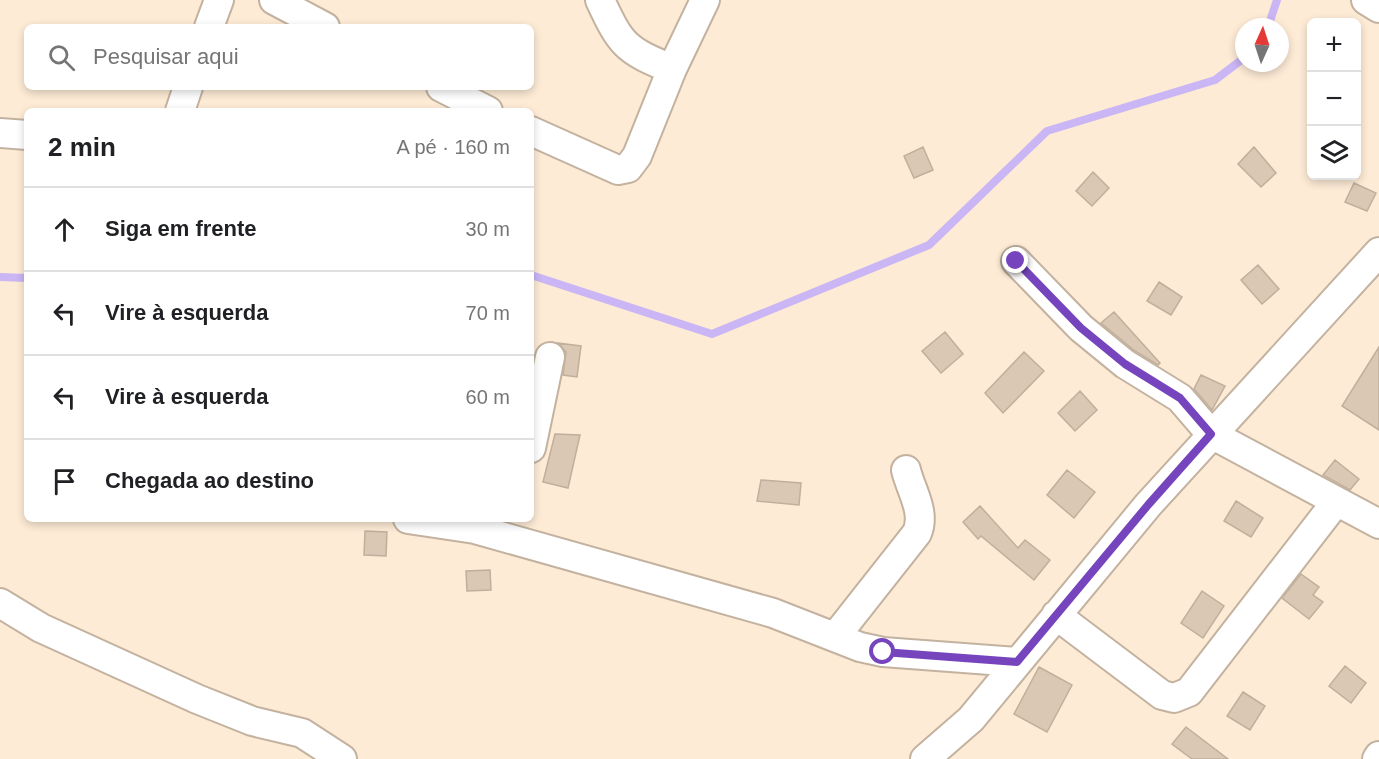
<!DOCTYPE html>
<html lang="pt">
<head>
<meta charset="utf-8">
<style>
  :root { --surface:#fff; --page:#f2f2f2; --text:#202124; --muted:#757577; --line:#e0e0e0 }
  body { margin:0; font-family:Helvetica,sans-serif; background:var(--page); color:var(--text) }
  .controls { position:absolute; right:18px; top:18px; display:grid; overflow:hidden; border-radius:9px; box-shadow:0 3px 9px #0003 }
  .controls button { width:54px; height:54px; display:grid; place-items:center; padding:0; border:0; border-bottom:2px solid var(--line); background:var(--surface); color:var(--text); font:30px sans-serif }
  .compass { position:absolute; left:1235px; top:18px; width:54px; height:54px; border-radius:50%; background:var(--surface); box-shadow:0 3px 9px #0003; rotate:3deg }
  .stop { position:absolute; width:18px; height:18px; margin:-14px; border:4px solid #7644bc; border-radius:50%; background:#fff }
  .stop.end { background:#7644bc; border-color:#fff; box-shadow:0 2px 6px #0008 }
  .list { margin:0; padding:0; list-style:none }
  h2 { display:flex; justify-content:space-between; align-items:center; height:78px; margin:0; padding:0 24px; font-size:26px }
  h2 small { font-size:20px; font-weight:400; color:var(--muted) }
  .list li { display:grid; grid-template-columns:39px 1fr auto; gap:18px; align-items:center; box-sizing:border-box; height:84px; padding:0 24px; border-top:2px solid var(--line) }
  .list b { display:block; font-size:22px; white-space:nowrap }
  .list em { font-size:20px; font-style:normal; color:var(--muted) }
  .icon { flex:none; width:33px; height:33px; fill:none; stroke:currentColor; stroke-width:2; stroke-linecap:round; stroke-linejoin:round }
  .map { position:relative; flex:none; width:1379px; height:759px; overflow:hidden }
  .search { position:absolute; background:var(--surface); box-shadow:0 3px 9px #0003; left:24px; top:24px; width:510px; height:66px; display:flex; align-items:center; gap:15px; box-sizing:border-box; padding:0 21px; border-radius:9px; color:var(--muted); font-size:22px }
  .panel { position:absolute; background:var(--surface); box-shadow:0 3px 9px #0003; left:24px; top:108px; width:510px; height:414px; border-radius:9px }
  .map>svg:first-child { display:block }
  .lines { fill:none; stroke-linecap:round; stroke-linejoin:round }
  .stream { stroke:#cab5f5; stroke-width:8 }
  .building { fill:#dac8b4; stroke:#c0af9b; stroke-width:1.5 }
  .minor-casing { stroke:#c3b29f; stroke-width:32 }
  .minor { stroke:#fff; stroke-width:28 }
  .route { stroke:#7644bc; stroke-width:8 }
</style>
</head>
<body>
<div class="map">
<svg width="1379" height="759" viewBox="0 0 1379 759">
  <rect width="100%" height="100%" fill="#fdebd6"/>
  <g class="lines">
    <path class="stream" d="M1268,27L1277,0
      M531,275L712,334L929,245L1047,131L1215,80L1244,58
      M0,277L27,278"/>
  </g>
  <path class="building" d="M923,147L933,170L914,178L904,156Z
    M1254,147L1276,173L1261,187L1238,164Z
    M1093,172L1109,188L1092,206L1076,191Z
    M1354,183L1376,193L1367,211L1345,202Z
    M1258,265L1279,289L1262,304L1241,280Z
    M1159,282L1182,297L1171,315L1147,301Z
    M1114,312L1160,363L1158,365L1135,351L1101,323Z
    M945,332L963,354L941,373L922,351Z
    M558,343L581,346L577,377L563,375L566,352Z
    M1379,347V430L1342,406Z
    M1024,352L1044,371L1003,413L985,393Z
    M1201,375L1225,386L1212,410L1194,389Z
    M1080,391L1097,410L1075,431L1058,413Z
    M555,434L580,435L568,488L543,482Z
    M1335,460L1359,479L1350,490L1323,475Z
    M1067,470L1095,492L1074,518L1047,495Z
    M761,480L801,483L799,505L757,501Z
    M1236,501L1263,518L1251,537L1224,521Z
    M980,506L1018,548L1025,540L1050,560L1034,580L981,536L978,539L963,522Z
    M365,531L387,532L386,556L364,555Z
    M490,570L491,590L467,591L466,571Z
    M1301,574L1319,587L1313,595L1323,602L1309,619L1282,598Z
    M1202,591L1224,606L1203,638L1181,623Z
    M1345,666L1366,683L1351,703L1329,686Z
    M1039,667L1072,685L1047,732L1014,714Z
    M1243,692L1265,706L1250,730L1227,716Z
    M1186,727L1228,759H1192L1172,744Z"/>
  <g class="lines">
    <g class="minor-casing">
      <path id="minor" d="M274,0L325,27
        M600,0C621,45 625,50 672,69
        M1366,0L1379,8
        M209,27L219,0
        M441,87L488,111
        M180,111L188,87
        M531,131L618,170L628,168L637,156L672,69L705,0
        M0,133L27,135
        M1016,261L1081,328L1125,364L1180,398L1211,434L1379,524
        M531,448L550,357
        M408,519L475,529L773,613L860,647L883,652L1017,662
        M0,603L41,628L197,699L252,721L302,733L342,759
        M1056,615L1162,695L1174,698L1189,692L1336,502
        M835,637L917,533C926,512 911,491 906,470
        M925,759L971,719L1148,505L1379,252
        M1377,759L1379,756"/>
    </g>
    <use href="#minor" class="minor"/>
  </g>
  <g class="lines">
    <path class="route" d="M883,652L1017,662L1148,505L1211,434L1180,398L1125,364L1081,328L1016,261"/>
  </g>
</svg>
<div class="controls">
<button>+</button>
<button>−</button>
<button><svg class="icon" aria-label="layers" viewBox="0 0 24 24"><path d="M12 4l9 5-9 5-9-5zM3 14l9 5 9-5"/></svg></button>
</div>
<svg class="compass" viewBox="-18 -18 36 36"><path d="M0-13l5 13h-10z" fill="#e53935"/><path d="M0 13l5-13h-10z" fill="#757577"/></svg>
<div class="stop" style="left:883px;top:652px"></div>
<div class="stop end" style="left:1016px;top:261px"></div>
<div class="search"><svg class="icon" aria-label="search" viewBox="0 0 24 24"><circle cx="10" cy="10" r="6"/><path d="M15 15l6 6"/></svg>Pesquisar aqui</div>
<section class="panel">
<h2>2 min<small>A pé · 160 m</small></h2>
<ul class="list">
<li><svg class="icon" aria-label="ahead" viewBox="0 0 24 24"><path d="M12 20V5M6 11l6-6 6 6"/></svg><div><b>Siga em frente</b></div><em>30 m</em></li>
<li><svg class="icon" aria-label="left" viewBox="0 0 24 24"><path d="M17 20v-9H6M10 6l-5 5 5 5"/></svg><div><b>Vire à esquerda</b></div><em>70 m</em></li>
<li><svg class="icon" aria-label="left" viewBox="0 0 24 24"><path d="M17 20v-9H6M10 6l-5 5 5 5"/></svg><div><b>Vire à esquerda</b></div><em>60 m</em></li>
<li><svg class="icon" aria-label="arrive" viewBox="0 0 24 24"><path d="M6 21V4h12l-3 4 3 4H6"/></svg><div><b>Chegada ao destino</b></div></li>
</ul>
</section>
</div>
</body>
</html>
